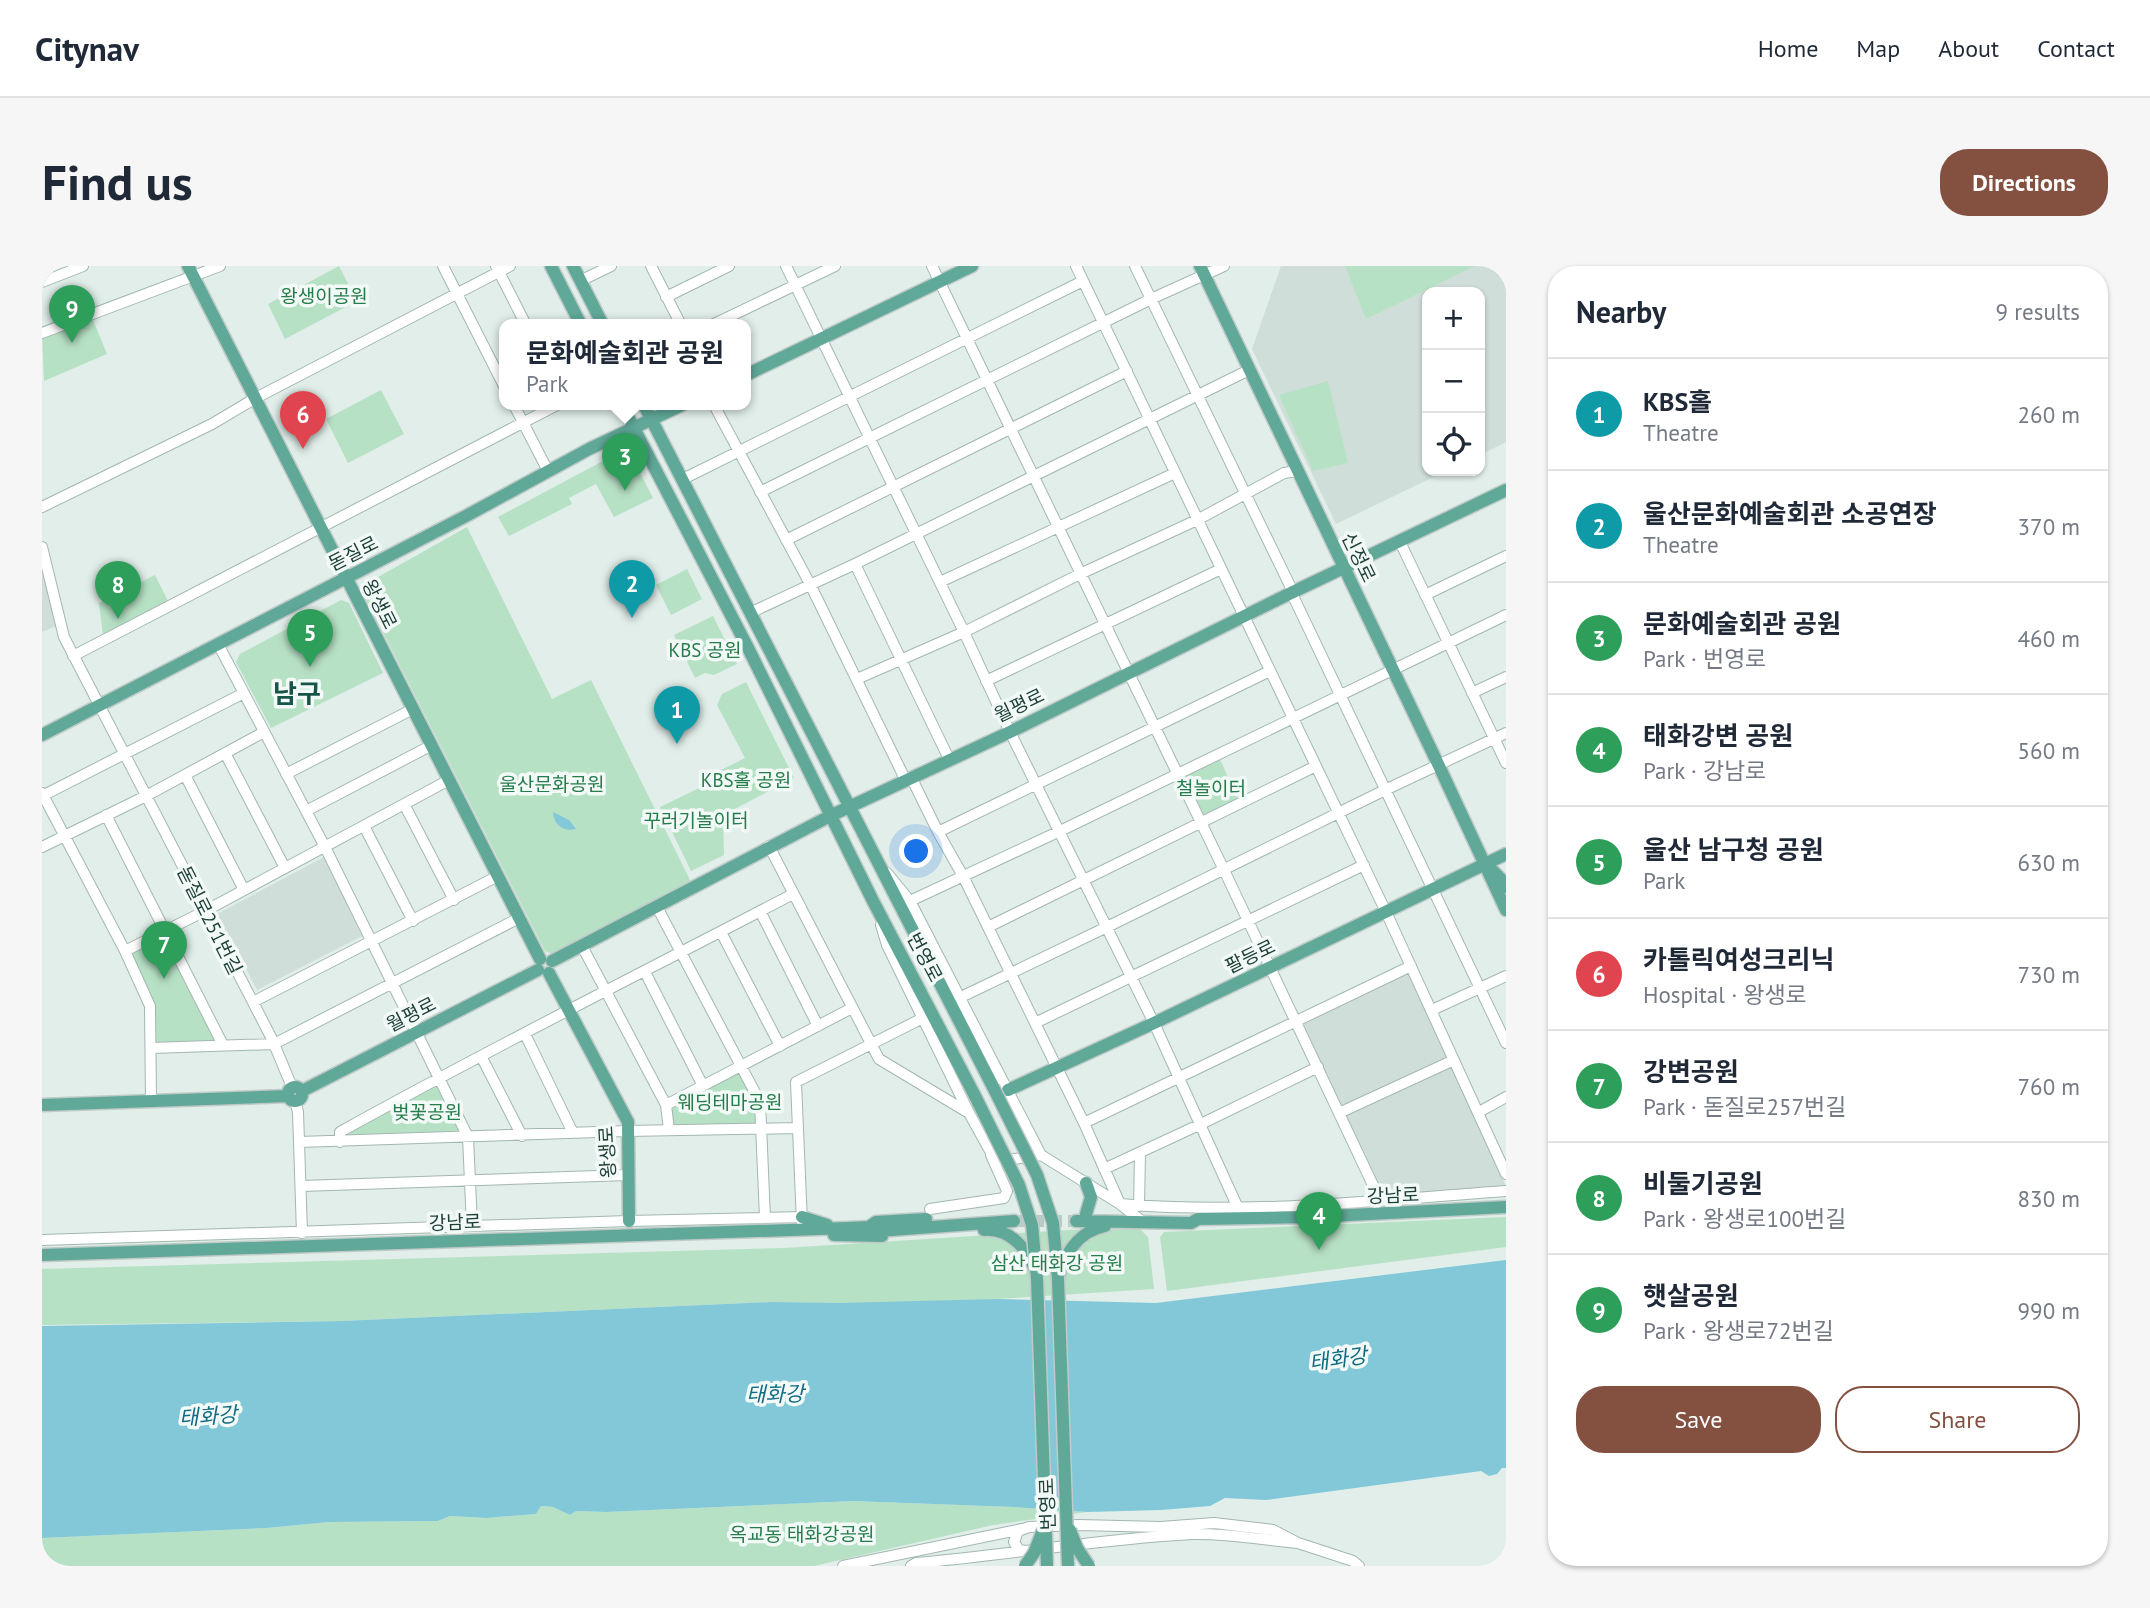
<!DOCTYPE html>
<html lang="en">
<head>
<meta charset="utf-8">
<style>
  :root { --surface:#fff; --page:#f6f6f7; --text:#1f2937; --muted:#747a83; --line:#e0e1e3; --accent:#845141 }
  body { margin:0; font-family:"PT Sans","Noto Sans KR",sans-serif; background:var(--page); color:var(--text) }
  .controls { position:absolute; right:21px; top:21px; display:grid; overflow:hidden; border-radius:14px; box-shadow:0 2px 5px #0004 }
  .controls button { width:63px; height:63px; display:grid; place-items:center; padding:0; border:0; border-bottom:2px solid var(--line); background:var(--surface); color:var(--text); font:35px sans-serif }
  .you { position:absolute; left:875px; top:586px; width:24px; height:24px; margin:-18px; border:5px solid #fff; border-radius:50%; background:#1a73e8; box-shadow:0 0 0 10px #1a73e833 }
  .badge { display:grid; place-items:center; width:46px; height:46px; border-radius:50%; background:var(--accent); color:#fff; font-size:23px; font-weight:700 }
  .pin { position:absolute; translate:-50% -58px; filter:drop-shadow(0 2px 4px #0008) }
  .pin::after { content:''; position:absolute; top:37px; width:24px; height:21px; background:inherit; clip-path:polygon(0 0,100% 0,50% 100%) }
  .popup { position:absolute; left:457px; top:53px; width:252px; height:91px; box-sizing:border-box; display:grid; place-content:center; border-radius:14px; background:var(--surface); filter:drop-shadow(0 2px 5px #0005); font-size:23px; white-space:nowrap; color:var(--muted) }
  .popup b { font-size:26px; color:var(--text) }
  .popup::after { content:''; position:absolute; left:50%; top:100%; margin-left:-14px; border:14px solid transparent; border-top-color:var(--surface) }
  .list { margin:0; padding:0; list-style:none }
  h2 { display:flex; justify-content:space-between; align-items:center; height:91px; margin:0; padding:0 28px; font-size:30px }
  h2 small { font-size:23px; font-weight:400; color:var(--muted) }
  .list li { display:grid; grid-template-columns:46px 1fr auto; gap:21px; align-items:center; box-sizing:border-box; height:112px; padding:0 28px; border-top:2px solid var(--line) }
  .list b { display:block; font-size:26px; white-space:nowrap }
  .list p { margin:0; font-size:23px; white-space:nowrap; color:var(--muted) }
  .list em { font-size:23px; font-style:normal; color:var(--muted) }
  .actions { display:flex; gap:14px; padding:21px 28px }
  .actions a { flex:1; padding:16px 0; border:2px solid var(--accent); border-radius:28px; text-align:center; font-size:24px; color:var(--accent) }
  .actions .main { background:var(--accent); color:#fff }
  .icon { flex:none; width:38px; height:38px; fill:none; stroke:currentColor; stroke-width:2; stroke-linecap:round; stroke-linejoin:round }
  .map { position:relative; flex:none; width:1464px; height:1300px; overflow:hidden; border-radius:28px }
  header { display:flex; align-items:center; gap:42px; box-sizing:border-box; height:98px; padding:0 35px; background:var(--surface); border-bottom:2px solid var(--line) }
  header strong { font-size:33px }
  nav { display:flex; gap:38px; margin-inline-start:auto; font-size:24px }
  .intro { display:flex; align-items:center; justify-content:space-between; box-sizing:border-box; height:168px; padding:0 42px }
  h1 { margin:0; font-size:49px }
  .button { padding:18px 32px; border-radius:28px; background:var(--accent); color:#fff; font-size:24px; font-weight:700 }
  main { display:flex; gap:42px; padding:0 42px }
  aside { flex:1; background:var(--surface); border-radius:28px; box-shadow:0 2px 5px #0004 }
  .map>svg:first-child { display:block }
  .built { fill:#cfded8 }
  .green { fill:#b7e1c5 }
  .water { fill:#82c8d9 }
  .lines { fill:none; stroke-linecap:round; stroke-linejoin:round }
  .major-tunnel { stroke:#bacbc6; stroke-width:12; stroke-dasharray:12 6; stroke-linecap:butt }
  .minor-casing { stroke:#a3b7b1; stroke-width:12 }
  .major-casing { stroke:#c0cac8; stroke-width:15 }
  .minor { stroke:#fff; stroke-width:10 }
  .major { stroke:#60a999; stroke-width:12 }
  .major-bridge-casing { stroke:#c0cac8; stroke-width:15; stroke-linecap:butt }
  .major-bridge { stroke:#60a999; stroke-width:12 }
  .labels { text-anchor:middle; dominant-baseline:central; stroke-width:7; stroke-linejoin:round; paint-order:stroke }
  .park-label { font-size:19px; fill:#247d4a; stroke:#f2f9f6 }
  .street-label { font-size:19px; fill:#1f4139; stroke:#f2f9f6 }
  .water-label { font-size:21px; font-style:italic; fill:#116c84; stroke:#f2f9f6 }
  .district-label { font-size:26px; font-weight:bold; fill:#185549; stroke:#f2f9f6 }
</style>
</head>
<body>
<header>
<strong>Citynav</strong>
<nav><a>Home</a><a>Map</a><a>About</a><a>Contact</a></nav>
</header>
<div class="intro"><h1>Find us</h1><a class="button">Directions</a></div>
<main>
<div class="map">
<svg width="1464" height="1300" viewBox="0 0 1464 1300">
  <rect width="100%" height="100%" fill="#e1eee9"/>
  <path class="built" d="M1239,0H1464V176L1438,189V26H1385V205H1404L1294,258L1210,83Z
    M0,302L14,360L0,366Z
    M282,591L320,670L215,724L175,648Z
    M1366,703L1406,792L1300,841L1259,756Z
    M1409,800L1464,920L1341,931L1303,849Z"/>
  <path class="green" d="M297,0L315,35L243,73L226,38Z
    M1303,0H1433L1324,53Z
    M49,49L65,88L2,115L0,67Z
    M1286,115L1306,197L1271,205L1237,129Z
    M339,124L362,168L306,197L284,153Z
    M574,188L590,191L611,232L572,251L554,218L527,232L530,238L467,270L456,251Z
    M425,261L510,433L549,414L650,618L513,689L503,685L323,331L329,315Z
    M645,303L660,333L629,349L614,319Z
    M113,309L127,337L61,370L57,337Z
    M299,334L307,337L341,407L229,462L194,396L198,388Z
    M671,350L695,398L672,409L663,407L653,412L632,369Z
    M704,416L752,512L734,516L729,524L681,549L682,589L649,605L618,541L680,511L679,504L703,492L675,439L680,428Z
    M1177,491L1197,536L1160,553L1140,509Z
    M122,669L176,777L114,778L113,739L88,686Z
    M701,799L718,836L719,863L627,864L624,839Z
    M391,819L396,820L419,866L309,871L308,866Z
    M1464,951V981L1125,1025L1118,971L1122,966Z
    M1098,963L1106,971L1112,1023L860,1039L729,1036L300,1055L0,1059V1003L742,982L1027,964Z
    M811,1235L972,1241L1045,1246L951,1259L772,1300H0V1272L225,1262L287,1256L396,1255L408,1250L444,1252L494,1248L499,1240L511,1241L528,1249L534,1245L564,1246Z"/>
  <path class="water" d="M511,546L527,554L534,563C521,566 512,559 511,546Z
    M1464,994V1202H1460L1455,1208L1447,1210L1439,1205L1224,1234L1183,1232L1168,1240L1119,1244L1045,1246L972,1241L811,1235L564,1246L534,1245L528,1249L511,1241L499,1240L494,1248L444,1252L408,1250L396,1255L287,1256L225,1262L0,1272V1060L300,1055L729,1036L798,1037L955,1033L1114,1037Z"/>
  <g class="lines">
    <path class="major-tunnel" d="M972,955H1034"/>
    <g class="minor-casing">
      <path id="minor" d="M401,0L462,120
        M454,0L484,59
        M609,0L639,59
        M744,0L922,366L968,466L1112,757L1196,942
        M890,0L1182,604L1338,934
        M1034,0L1344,646L1464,908
        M1093,0L1251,326L1252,332L1464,777
        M538,15L569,0
        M0,16L41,0
        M624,31L687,0
        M670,59L793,0
        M0,67L178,0
        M472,139L506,205
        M672,139L768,318L863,513
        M641,213L1041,15
        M718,226L1109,33L1182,0
        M0,241L170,158L212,133L468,0
        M744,274L1085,105
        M1358,276L1464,497
        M0,281L22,371L230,773L250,821
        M813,298L907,493
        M898,316L1133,207
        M1383,329L1464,290
        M710,346L813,298L1207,104
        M176,378L283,581L426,871L430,960
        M31,390L515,139
        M815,413L922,366L1038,308L1155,254L1242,207L1255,205
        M944,415L1179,303
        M1430,427L1464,411
        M183,487L243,602
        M244,508L371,443
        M143,509L202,624
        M869,511L896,566L921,610L1042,857L1078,938
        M0,527L83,685L108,740L109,835
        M0,530L202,427
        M362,538L412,634
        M264,545L390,479
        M64,549L181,779
        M322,560L371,655
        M896,566L1228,405
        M727,580L837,793L927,847L952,892L959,895L999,889L868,635L845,607
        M0,581L104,530L222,466
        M868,635L1018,565L1464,349
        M615,641L718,836L723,952
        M718,645L776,760
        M839,659L845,679L927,847
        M946,661L1274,500
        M679,666L738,780
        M540,680L624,839L627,864
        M83,685L163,645L407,514
        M603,706L661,820
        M919,731L1065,661L1343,524L1464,467
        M211,736L456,610
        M1390,744L1464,710
        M993,757L1322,599
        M483,768L531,867
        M109,782L232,778L477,652
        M439,790L480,870
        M253,835L256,846L260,967
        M624,839L810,742
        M1437,846L1464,831
        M1297,847L1412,794
        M1042,857L1369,700
        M257,876L585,865L756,862
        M298,876V866C447,783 600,707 751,628
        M999,889L1078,938L1101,956
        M1062,903L1159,858L1276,801
        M259,920L586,909
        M1078,938C1207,949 1336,934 1464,925
        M1097,940L1098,887
        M888,943L962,932L965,925L949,889
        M760,957L754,816L881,752
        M0,974L587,955L760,951
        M984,1285L977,1284L972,1276L976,1265L987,1261L1037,1259L1119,1261L1172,1257L1231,1264L1256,1277L1311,1295L1317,1300
        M801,1300L980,1263
        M869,1300L874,1297C966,1289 1057,1273 1150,1268C1185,1267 1222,1274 1256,1277"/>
    </g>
    <g class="major-casing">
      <path id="major" d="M146,0L498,693
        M509,0L539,59
        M531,0L561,59
        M1158,0L1397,500L1464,644
        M704,109L930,0
        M580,139L706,382L831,635L933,830
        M602,139L951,821
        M0,469L424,250L547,183L640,139
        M1446,600L1460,614L1464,621
        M510,695L790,549L968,466L1251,326L1464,224
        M507,707L586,856L587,955
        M246 828a7 7 0 1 1 14 0a7 7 0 1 1-14 0Z
        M966,824L1112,757L1464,588
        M260,825L496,704
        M0,839L246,830
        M1044,917L1049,931L1044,948
        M760,951L785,959
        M1034,955L1149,957L1156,953L1269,951L1464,941
        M827,961L834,956L884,953
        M942,964C968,962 986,983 994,1006
        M792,969L840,970
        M0,989L806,962L827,961L836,965L972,955
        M1016,1013C1023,986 1036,966 1063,960"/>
    </g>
    <use href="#minor" class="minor"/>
    <use href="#major" class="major"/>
    <g class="major-bridge-casing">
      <path id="major-bridge" d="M951,821L995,909L1011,957L1016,1013L1026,1300
        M933,830L977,919L990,959L995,1013L1005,1300
        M1028,1264L1035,1282L1047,1300
        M983,1300L992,1287L1001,1264"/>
    </g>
    <use href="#major-bridge" class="major-bridge"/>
  </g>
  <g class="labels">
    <g class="park-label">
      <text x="282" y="30">왕생이공원</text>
      <text x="663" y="384">KBS 공원</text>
      <text x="704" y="514">KBS홀 공원</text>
      <text x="510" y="518">울산문화공원</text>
      <text x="1169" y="522">철놀이터</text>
      <text x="654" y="554">꾸러기놀이터</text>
      <text x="688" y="836">웨딩테마공원</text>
      <text x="385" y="846">벚꽃공원</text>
      <text x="1015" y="997">삼산 태화강 공원</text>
      <text x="760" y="1268">옥교동 태화강공원</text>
    </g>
    <g class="street-label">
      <text transform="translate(311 287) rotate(-27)">돋질로</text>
      <text transform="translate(1317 291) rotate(64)">신정로</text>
      <text transform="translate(338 338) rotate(63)">왕생로</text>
      <text transform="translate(977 439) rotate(-26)">월평로</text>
      <text transform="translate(168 654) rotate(63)">돋질로251번길</text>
      <text transform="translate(1208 690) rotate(-26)">팔등로</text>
      <text transform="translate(883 691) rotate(62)">번영로</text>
      <text transform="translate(369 748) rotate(-27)">월평로</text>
      <text transform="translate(565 886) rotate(-93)">왕생로</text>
      <text transform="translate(1351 929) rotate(-2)">강남로</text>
      <text transform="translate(413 956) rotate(-2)">강남로</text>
      <text transform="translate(1005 1238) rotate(-92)">번영로</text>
    </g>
    <g class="water-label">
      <text transform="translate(1296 1093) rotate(-8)">태화강</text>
      <text transform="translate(733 1128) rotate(-1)">태화강</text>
      <text transform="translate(166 1150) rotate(-4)">태화강</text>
    </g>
    <g class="district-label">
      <text x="255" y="427">남구</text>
    </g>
  </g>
</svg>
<div class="controls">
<button>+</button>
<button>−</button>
<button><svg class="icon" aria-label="locate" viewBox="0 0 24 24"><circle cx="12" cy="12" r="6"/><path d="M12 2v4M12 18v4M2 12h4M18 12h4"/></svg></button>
</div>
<div class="you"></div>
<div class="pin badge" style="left:635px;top:478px;background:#0f9aa8">1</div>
<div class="pin badge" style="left:590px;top:352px;background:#0f9aa8">2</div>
<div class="pin badge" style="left:583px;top:225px;background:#2e9e5b">3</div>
<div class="popup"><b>문화예술회관 공원</b>Park</div>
<div class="pin badge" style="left:1277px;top:984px;background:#2e9e5b">4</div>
<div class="pin badge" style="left:268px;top:401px;background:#2e9e5b">5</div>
<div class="pin badge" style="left:261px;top:183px;background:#e0444e">6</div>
<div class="pin badge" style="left:122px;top:713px;background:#2e9e5b">7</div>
<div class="pin badge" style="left:76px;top:353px;background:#2e9e5b">8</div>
<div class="pin badge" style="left:30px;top:77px;background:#2e9e5b">9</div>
</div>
<aside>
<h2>Nearby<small>9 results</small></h2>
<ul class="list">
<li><span class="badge" style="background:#0f9aa8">1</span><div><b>KBS홀</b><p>Theatre</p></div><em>260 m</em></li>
<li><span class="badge" style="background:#0f9aa8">2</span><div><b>울산문화예술회관 소공연장</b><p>Theatre</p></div><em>370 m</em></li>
<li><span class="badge" style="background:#2e9e5b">3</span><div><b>문화예술회관 공원</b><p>Park · 번영로</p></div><em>460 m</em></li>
<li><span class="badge" style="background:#2e9e5b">4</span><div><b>태화강변 공원</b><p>Park · 강남로</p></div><em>560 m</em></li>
<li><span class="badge" style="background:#2e9e5b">5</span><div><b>울산 남구청 공원</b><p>Park</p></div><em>630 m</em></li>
<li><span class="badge" style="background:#e0444e">6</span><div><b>카톨릭여성크리닉</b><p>Hospital · 왕생로</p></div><em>730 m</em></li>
<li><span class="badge" style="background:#2e9e5b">7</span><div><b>강변공원</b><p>Park · 돋질로257번길</p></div><em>760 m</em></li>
<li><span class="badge" style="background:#2e9e5b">8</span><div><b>비둘기공원</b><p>Park · 왕생로100번길</p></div><em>830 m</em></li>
<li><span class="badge" style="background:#2e9e5b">9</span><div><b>햇살공원</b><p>Park · 왕생로72번길</p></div><em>990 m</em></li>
</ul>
<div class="actions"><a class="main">Save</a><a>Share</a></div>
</aside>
</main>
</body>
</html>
